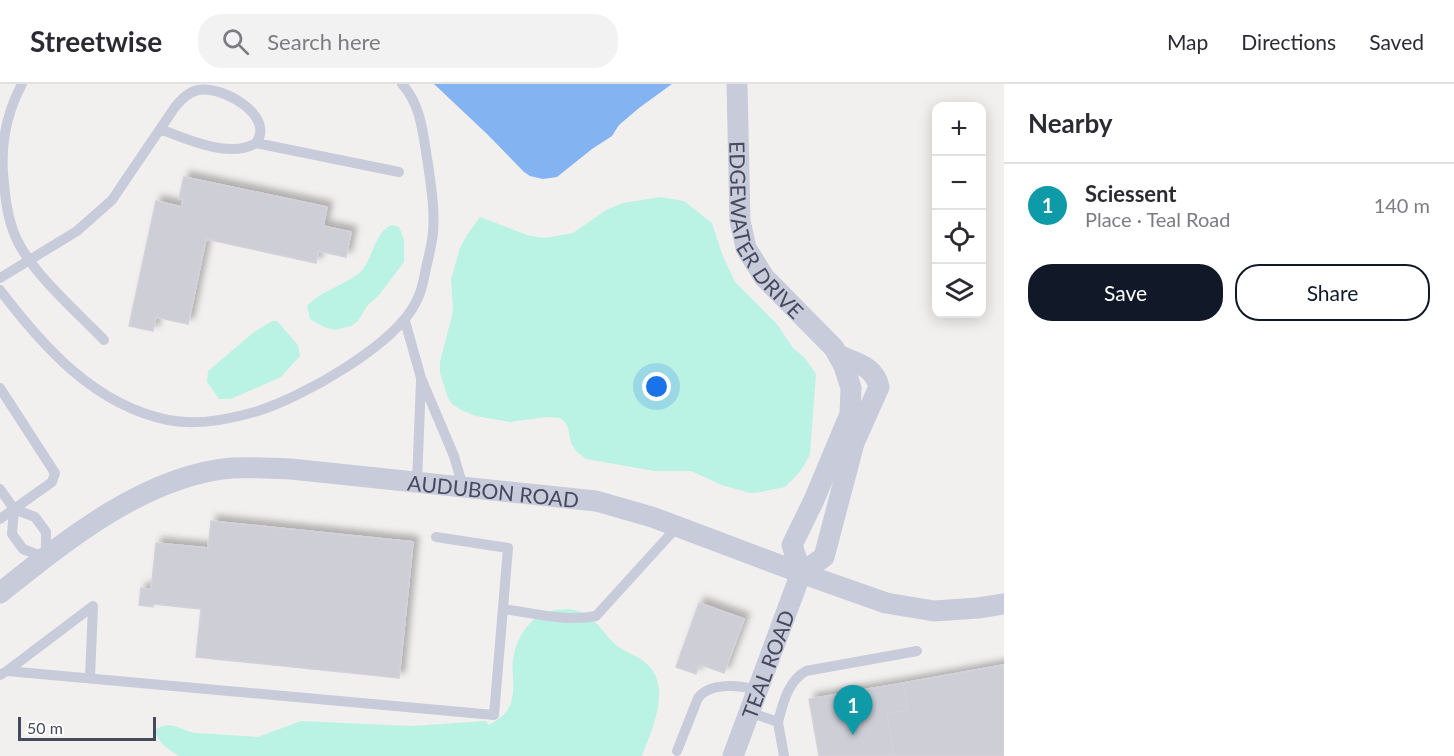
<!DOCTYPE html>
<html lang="en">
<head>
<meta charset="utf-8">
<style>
  :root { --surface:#fff; --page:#f2f2f3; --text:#2b2b33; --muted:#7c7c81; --line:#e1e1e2; --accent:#111827 }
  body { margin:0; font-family:Lato,sans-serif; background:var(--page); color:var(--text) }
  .controls { position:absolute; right:18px; top:18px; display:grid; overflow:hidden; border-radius:12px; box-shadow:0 3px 15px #0003 }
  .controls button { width:54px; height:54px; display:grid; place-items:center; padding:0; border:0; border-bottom:2px solid var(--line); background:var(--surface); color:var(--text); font:30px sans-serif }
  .scale { position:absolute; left:18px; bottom:15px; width:138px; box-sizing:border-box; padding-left:6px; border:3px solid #45495e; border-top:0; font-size:16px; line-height:21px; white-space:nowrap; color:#45495e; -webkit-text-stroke:4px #fff; paint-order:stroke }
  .you { position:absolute; left:657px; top:303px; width:21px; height:21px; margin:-15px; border:4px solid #fff; border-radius:50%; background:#1a73e8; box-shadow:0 0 0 9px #1a73e833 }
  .badge { display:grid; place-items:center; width:39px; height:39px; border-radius:50%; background:var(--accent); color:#fff; font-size:20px; font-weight:700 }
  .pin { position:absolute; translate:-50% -50px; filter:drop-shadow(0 2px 3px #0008) }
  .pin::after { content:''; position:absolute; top:32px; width:21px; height:18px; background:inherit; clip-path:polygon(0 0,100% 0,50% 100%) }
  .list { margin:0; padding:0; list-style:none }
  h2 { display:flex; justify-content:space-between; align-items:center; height:78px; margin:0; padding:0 24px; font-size:26px }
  h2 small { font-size:20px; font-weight:400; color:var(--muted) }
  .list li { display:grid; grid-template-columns:39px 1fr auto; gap:18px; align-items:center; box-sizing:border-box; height:84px; padding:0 24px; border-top:2px solid var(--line) }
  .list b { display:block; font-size:22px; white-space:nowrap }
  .list p { margin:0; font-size:20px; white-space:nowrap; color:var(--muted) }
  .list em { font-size:20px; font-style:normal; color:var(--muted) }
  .actions { display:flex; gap:12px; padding:18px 24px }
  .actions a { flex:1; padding:14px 0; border:2px solid var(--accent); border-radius:24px; text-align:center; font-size:21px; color:var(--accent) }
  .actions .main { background:var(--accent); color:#fff }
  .icon { flex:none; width:33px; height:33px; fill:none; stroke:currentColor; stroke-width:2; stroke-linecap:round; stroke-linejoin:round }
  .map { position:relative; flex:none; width:1004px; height:672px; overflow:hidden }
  header { display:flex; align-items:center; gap:36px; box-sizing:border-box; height:84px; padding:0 30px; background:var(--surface); border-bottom:2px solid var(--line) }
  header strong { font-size:28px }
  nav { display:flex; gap:33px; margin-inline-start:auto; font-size:21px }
  .search { width:420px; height:54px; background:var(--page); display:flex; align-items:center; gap:15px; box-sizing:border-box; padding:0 21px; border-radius:24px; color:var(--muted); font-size:22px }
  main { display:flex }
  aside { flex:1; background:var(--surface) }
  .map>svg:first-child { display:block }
  .green { fill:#baf2e4 }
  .water { fill:#84b3f2 }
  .building { fill:#ceced7; stroke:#d3d2db; stroke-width:1.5; filter:url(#shadow) }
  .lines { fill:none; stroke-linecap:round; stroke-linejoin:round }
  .service { stroke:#c7cbda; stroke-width:10 }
  .minor { stroke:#c7cbda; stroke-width:21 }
  .labels { text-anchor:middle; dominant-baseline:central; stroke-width:5; stroke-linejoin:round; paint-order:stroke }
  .street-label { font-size:21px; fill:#45495e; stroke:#fff }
</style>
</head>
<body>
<header>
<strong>Streetwise</strong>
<div class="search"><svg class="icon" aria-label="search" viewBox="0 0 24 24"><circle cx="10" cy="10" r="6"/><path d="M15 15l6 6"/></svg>Search here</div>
<nav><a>Map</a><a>Directions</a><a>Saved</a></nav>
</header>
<main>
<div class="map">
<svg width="1004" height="672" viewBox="0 0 1004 672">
  <defs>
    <filter id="shadow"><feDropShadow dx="5.5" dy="-5.5" stdDeviation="3" flood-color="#0004"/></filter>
  </defs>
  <rect width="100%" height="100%" fill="#f2f0ef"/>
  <path class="green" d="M660,113L684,117L712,139L722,170L735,198L777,240L793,264L805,274L816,290L810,370L805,380L797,391L785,403L761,408L750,409L722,401L691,387H654L586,375L576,367L571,359L568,344L565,338L560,334L546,333L510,338L476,332L461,326L452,320L448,314L440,289V278L453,227L451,195L460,164L467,151L480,133L527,151L544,154L573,149L606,126L623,119Z
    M391,141L399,143L404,156V178L379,211L367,222L358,237L351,242L335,246L324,243L310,235L307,222C321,206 350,200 363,185C373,172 375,149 391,141Z
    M272,237H277L298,261L300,272L281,293L231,315H219L207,298L208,287L254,248Z
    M569,525C591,528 598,542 612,557C621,568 637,570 647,580C672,603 652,646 642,672H179L164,662L153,647C172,635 177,645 195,649L258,653L301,637L411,642L486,637L489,641C499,635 508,629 511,618C516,604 511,590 513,576C516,554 529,533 551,527C556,525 563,526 569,525Z"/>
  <path class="water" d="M434,0H672L639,24L619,41L612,52L592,65L557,93L543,95L530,92L524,88L487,50Z"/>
  <path class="building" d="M184,93L327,123L323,142L351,148L346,173L318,167L316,179L206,155L188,240L156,233L153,247L129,242L156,117L182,123L183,115L179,114Z
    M211,437L413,458L399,594L196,573L201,525L153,520V523L139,521L141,504L151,506L156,459L208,464Z
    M699,519L744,535L724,589L699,580L696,590L676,583Z
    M1004,581V672H894L887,630L908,626L903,599Z
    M903,599L908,626L887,630L894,672H819L809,615Z"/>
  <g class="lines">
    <path class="service" d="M22,0C7,28 1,57 3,89C5,112 7,135 17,156C33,190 77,228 104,256
      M160,45C186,55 230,75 256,59
      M0,194L77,147L112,116L175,23C181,16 188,8 198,6C222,1 276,32 256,59L399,88
      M0,206C44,264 95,321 168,336C197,342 231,335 258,327C303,313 395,261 416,218C422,208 424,195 426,184C429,172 432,160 433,148C435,125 431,103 428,80C423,52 422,22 402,0
      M405,237L421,294L454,372L463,403
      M0,304L55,389L52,398L0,435
      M417,398L421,297
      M0,405L14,425L35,433L46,448V474L23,465L12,450L14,425
      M503,525C534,529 565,538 596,532L677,443
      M7,587L93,522L90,593
      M0,591L7,587L494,631L508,464L436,453
      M749,628L778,638L784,672
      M778,638C783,619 788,597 806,587L917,567
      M677,667L698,614C710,598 739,601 757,606"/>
    <g class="minor">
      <path id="s1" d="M737,0L740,137L746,164L764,193L834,264L844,282L851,304L850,330L814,416L792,461L801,489"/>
      <path d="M801,489L824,473L854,359L879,303C875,283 857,279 840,272"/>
      <path id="s2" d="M0,509C65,457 146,391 232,384C251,383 272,384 291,385L596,417L652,433L801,489L886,519L934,527L978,524L1004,520"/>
      <path id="s3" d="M733,672L801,489"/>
    </g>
  </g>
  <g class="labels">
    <g class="street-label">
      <text stroke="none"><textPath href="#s1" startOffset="154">EDGEWATER DRIVE</textPath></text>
      <text stroke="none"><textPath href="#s2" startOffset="530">AUDUBON ROAD</textPath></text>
      <text stroke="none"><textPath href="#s3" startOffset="98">TEAL ROAD</textPath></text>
    </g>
  </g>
</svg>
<div class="controls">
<button>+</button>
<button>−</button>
<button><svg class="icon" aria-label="locate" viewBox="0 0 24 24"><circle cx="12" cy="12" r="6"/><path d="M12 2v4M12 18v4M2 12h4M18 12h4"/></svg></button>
<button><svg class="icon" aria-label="layers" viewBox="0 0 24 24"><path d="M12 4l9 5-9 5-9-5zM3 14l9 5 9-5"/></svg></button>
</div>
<div class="scale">50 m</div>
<div class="you"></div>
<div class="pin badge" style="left:853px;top:651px;background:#0f9aa8">1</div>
</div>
<aside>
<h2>Nearby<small></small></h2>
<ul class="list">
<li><span class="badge" style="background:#0f9aa8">1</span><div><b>Sciessent</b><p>Place · Teal Road</p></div><em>140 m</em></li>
</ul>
<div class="actions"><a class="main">Save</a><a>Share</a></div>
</aside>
</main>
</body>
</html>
